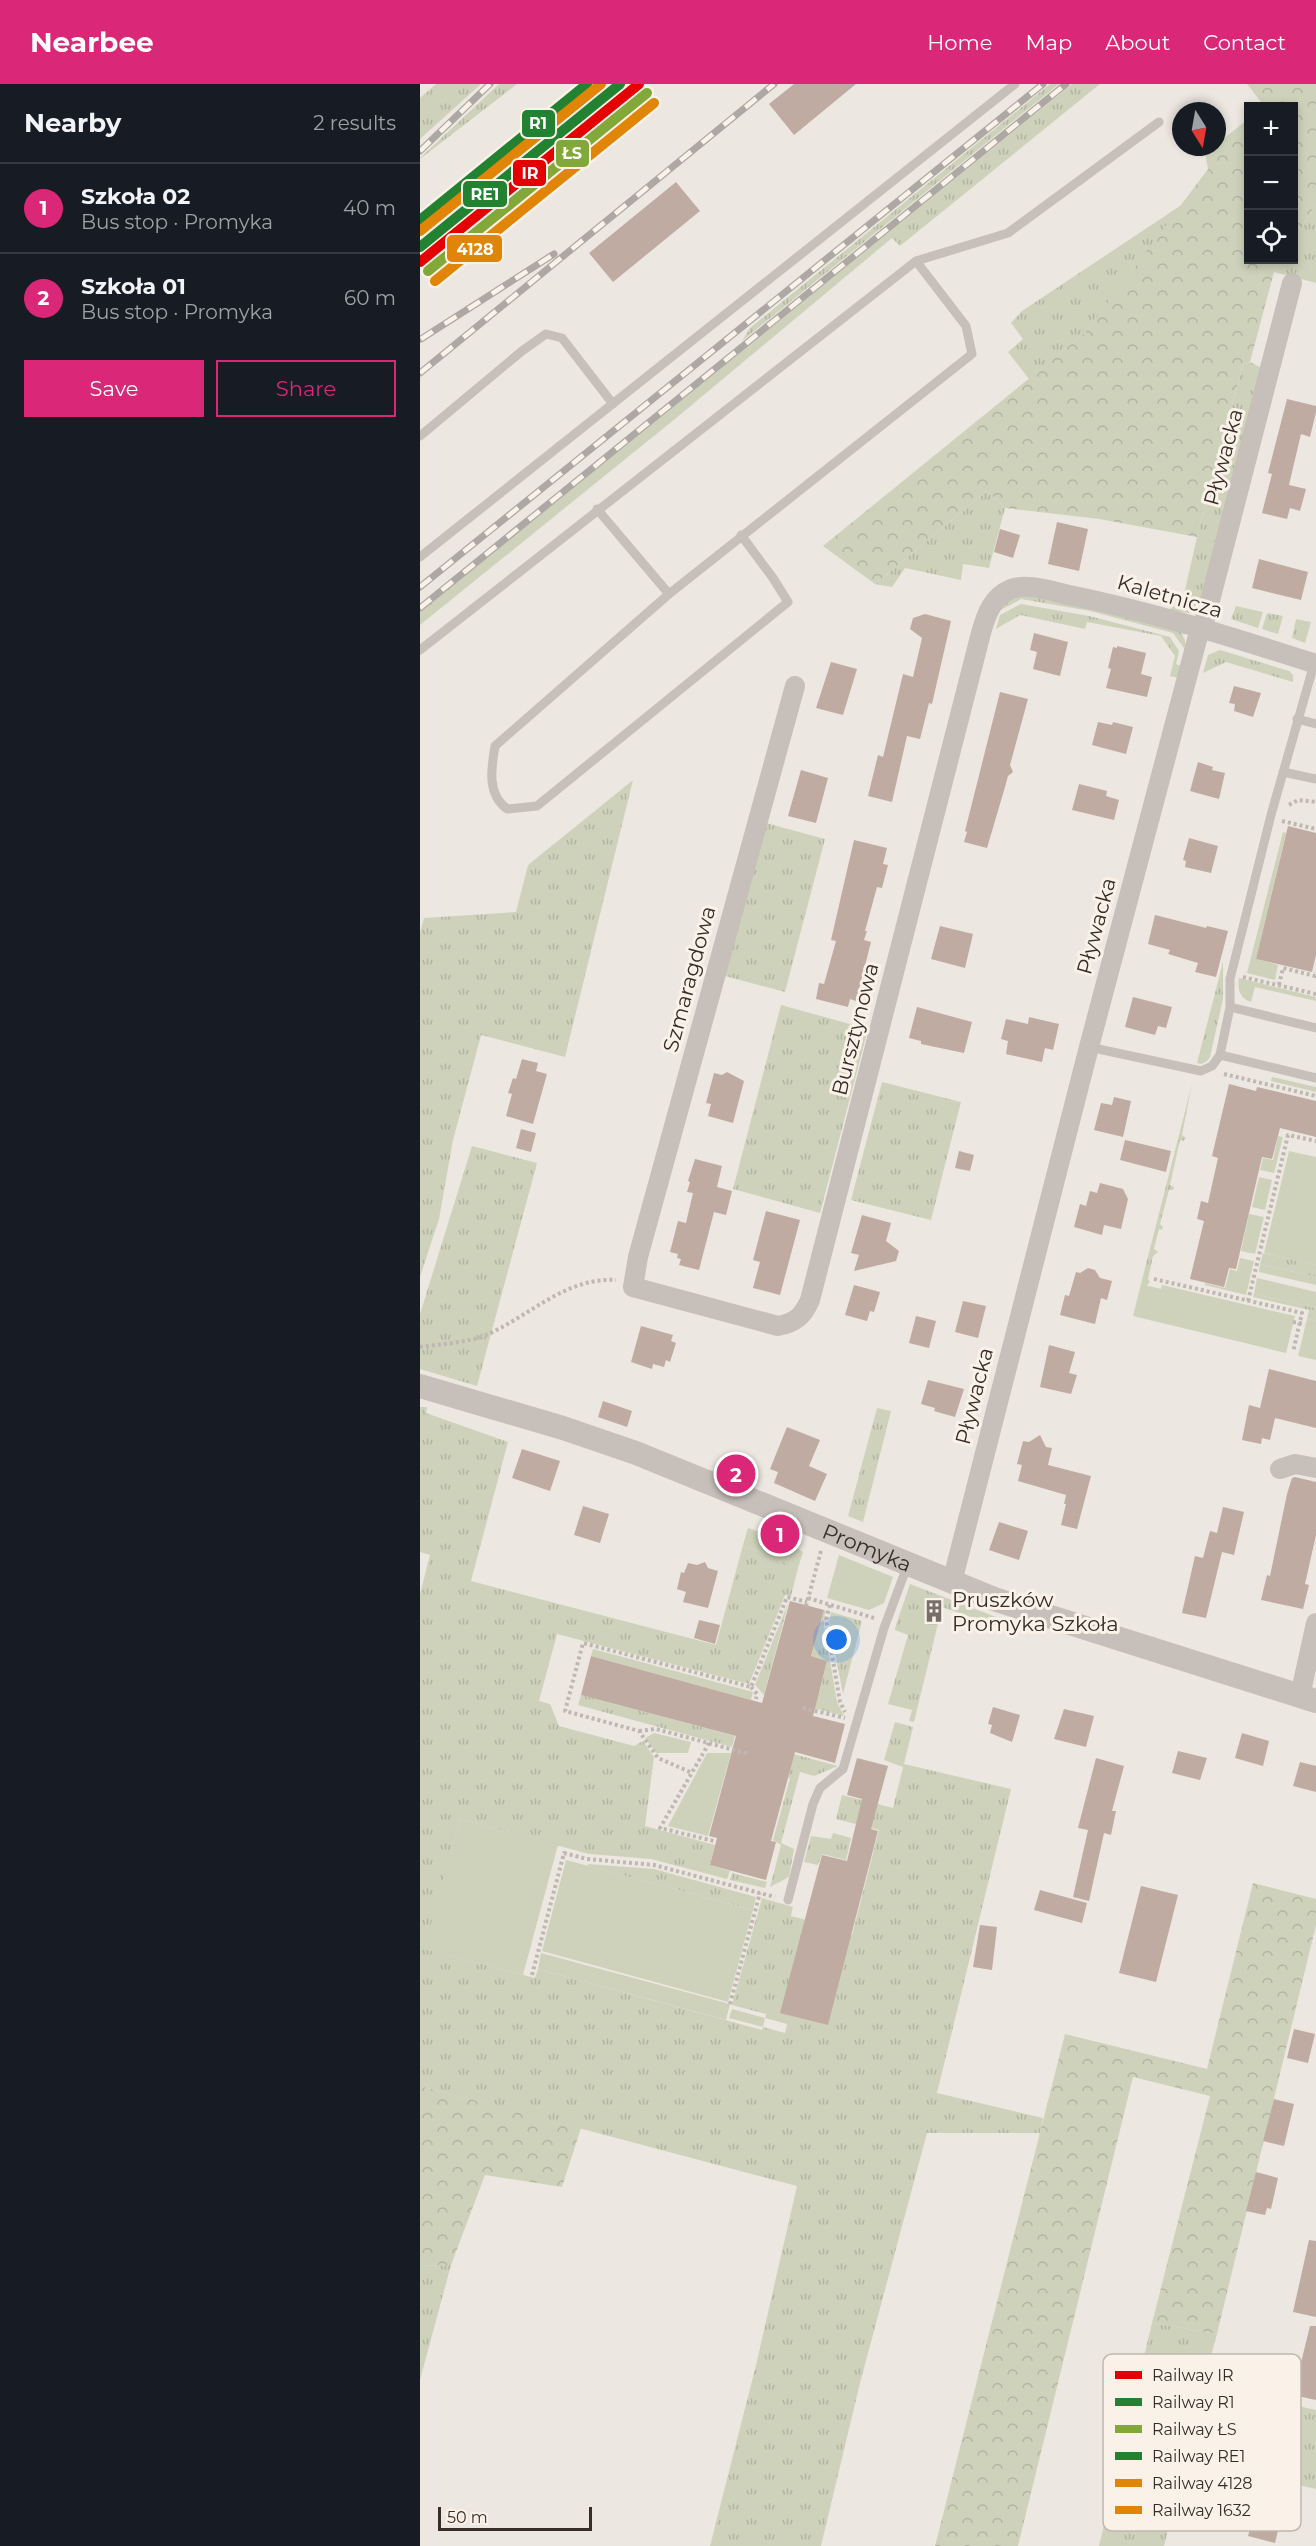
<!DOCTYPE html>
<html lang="en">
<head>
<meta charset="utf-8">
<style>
  :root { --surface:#171b24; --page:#20242c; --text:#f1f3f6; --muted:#9ea1a6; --line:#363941; --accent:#db2777 }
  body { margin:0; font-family:Montserrat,sans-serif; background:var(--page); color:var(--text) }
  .controls { position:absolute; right:18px; top:18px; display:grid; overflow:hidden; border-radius:0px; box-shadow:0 3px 9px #0003 }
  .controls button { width:54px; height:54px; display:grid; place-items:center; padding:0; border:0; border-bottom:2px solid var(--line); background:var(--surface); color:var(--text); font:30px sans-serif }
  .compass { position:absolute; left:752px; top:18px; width:54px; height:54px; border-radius:50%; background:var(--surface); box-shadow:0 3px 9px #0003; rotate:169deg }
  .scale { position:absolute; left:18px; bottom:15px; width:154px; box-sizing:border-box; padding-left:6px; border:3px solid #372d28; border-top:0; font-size:16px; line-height:21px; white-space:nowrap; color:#372d28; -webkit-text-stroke:4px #faf2e9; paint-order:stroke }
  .you { position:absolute; left:417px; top:1556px; width:21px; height:21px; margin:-15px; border:4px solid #fff; border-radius:50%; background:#1a73e8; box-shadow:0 0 0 9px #1a73e833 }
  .badge { display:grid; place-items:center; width:39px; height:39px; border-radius:50%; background:var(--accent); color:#fff; font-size:20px; font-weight:700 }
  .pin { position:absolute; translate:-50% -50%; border:3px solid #fff; box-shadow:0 2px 6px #0006 }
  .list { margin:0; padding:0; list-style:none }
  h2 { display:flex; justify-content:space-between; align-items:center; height:78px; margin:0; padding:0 24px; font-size:26px }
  h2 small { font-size:20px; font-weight:400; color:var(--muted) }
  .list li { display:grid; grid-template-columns:39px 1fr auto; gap:18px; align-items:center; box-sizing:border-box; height:90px; padding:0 24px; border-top:2px solid var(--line) }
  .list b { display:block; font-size:22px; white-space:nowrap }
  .list p { margin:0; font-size:20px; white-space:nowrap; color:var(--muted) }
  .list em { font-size:20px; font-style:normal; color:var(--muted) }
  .actions { display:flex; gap:12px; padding:18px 24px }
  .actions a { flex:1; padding:14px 0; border:2px solid var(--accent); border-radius:0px; text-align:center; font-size:21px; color:var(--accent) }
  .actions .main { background:var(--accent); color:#fff }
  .icon { flex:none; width:33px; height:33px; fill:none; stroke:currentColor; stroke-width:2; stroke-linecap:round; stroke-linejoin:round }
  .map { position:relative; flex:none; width:896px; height:2462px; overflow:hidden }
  header { display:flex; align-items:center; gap:36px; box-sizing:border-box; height:84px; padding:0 30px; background:var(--accent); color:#fff }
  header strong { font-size:28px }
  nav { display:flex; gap:33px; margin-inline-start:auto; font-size:21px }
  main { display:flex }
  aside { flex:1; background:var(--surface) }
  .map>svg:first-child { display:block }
  .grass { fill:url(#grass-tufts) }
  .forest { fill:url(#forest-crowns) }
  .green { fill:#ced2bb }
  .building { fill:#c0aba3 }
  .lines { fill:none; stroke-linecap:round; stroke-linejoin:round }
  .path { stroke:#bfb8b2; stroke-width:4; stroke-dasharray:3 3; stroke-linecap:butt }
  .service { stroke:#c6bfba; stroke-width:9 }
  .minor { stroke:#c6bfba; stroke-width:20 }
  .tertiary { stroke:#c6bfba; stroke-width:24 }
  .rail-casing { stroke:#aea8a4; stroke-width:7 }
  .rail { stroke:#faf2e9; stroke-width:4.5; stroke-dasharray:14; stroke-linecap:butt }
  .rail-1-casing { stroke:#faf2e9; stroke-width:15 }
  .rail-2-casing { stroke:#faf2e9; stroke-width:15 }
  .rail-3-casing { stroke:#faf2e9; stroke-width:15 }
  .rail-4-casing { stroke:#faf2e9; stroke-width:15 }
  .rail-5-casing { stroke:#faf2e9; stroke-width:15 }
  .rail-6-casing { stroke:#faf2e9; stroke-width:15 }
  .rail-1 { stroke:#e50000; stroke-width:10 }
  .rail-2 { stroke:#238132; stroke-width:10 }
  .rail-3 { stroke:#81a838; stroke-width:10 }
  .rail-4 { stroke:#238132; stroke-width:10 }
  .rail-5 { stroke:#e18506; stroke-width:10 }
  .rail-6 { stroke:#e18506; stroke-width:10 }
  .labels { text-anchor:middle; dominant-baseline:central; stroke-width:6; stroke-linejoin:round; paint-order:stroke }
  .street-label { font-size:21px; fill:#372d28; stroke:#faf2e9 }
  .poi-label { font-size:21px; fill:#372d28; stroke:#faf2e9; text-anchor:start }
  .key { fill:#faf2e9; stroke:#c0b7af; stroke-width:1.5 }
  .key-label { font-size:16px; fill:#372d28 }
  .line-badge { stroke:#faf2e9; stroke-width:2 }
  .badge-label { font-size:16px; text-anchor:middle; font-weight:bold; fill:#fff }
</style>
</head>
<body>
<header>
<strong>Nearbee</strong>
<nav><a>Home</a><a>Map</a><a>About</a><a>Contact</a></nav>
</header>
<main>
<aside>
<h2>Nearby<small>2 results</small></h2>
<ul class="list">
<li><span class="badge">1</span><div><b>Szkoła 02</b><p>Bus stop · Promyka</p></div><em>40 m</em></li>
<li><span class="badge">2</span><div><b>Szkoła 01</b><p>Bus stop · Promyka</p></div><em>60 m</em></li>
</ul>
<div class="actions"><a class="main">Save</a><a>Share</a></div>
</aside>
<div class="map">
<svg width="896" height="2462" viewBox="0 0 896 2462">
  <defs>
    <pattern id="grass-tufts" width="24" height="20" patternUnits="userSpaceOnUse" patternTransform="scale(1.5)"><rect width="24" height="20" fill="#ced2bb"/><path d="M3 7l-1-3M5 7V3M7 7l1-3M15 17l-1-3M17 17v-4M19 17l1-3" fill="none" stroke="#b2b5a1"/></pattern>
    <pattern id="forest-crowns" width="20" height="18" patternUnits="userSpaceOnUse" patternTransform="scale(1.5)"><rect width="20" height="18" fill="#ced2bb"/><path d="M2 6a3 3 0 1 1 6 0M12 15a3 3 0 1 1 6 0" fill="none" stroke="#b2b5a1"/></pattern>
  </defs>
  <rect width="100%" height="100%" fill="#ede7e1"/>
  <path class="grass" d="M16,0H61L0,55V14Z
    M79,0H97L0,75V74Z
    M630,0H639L322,257L330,244Z
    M652,0H680L480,162L472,154L255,335L0,541V528Z
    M763,120L665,249L609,295L588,268L603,255L591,239L602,227Z
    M896,120V199L854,188L862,176H874V156Z
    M830,278L842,284L779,524L768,529L749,526L763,515L777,453L823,280Z
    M567,407L585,424L569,484L543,480L541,496L485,484L472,503L455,500Z
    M603,511L671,523L761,548L765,556L766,567L753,549L670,527L601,515L577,528L587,516Z
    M601,520L669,532L750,553L759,567L756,580L761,582L759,594L750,592L755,572L741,552L667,538L665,545L600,531L576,545L580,531Z
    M816,522L843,528L838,544L811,535Z
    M847,529L863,532L858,550L842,545Z
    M876,535L891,538L885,559L872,554Z
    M800,566L869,587L873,591V598L806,578L783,589L788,571Z
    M213,696L145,973L61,951L33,1056L19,1135L0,1193V849L4,834L96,828L108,781Z
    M346,739L405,755L365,908L305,892Z
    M803,878V915L790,973C787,978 783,981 777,979Z
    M361,921L448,945L400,1129L313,1105Z
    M462,998L541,1018L511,1136L431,1116Z
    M772,1000L762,1051L766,1054L763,1057L760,1056L750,1101L754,1103L753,1106H749L740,1140L743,1143L742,1146L739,1145L734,1165L738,1168L733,1172L728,1195L730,1198L726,1202L721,1200Z
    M52,1062L117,1079L57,1302L0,1285V1230Z
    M843,1169L896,1181V1193L840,1180Z
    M834,1210L896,1224V1237L887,1235L889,1226L833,1213Z
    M0,1323H7L6,1329L88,1358L51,1497L296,1561L323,1461L378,1484L371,1512L365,1511L329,1600L137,1550L119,1617L130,1620L139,1642L214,1662L223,1657L234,1673L225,1742L295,1761L290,1781L310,1787L307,1795L231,1775L169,1770L40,1735L5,1865L115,1894L118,1885L342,1946L343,1943L365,1949L367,1940L345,1934L346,1930L312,1921L342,1814L373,1823L371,1832L407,1841L432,1851L459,1746L416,1735L422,1711L473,1724L483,1683L464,1676L475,1638L493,1643L484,1680L591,1705L517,2009L623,2034L620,2049H507L440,2299L401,2462H290L336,2281L377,2102L0,2002V1510L10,1471L0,1468Z
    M457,1324L471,1327L443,1438L428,1432Z
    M490,1500L581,1535L580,1543L522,1523L494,1638L489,1637L492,1626L468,1620L488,1551L475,1546V1544Z
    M369,1517L344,1611L335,1601Z
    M404,1526L406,1527L403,1536L417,1618L424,1632L379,1620L399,1609L407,1577L391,1572Z
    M411,1528L442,1537L423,1610L409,1537Z
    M161,1611L315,1652L312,1663L158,1621Z
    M362,1667L418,1682L394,1692L380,1688L361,1759L374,1765L369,1793L350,1803L361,1761L353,1756L370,1694L356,1689Z
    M413,1749L431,1754L426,1776L402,1770L398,1781L384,1778L391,1752L411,1755Z
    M168,1780L234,1785L336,1813L333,1826L168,1782Z
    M312,1789L347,1798L345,1804L310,1796Z
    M31,2181L0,2296V2182Z
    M732,2239L797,2250L783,2300L896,2326V2405L766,2375L744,2462H679Z"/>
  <path class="forest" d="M827,0H896V120L874,156V22H844Z
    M828,35V176H862L854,188L830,278L823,280L777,453L679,435L585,424L567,407L455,500L403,462L665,249L788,85L785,69L797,63V60Z
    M833,1799L896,1815V1841L797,2250L732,2239L790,2012L713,1993L598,2462H515L645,1950L787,1985Z
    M0,2002L161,2044L142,2103L65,2091L31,2181L0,2182Z"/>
  <path class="green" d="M863,748L866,749L836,875L858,881L855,896L827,889Z
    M819,894L896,913V917L835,903L831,918C820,915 817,905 819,894Z
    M852,993L896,1003V1008L851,997Z
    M858,1052L863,1053L854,1089L840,1086L843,1074L853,1076Z
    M869,1067L896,1073V1181L844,1169Z
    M839,1093L852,1096L845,1126L832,1123Z
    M829,1130L844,1133L835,1170L821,1167Z
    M820,1174L834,1177L826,1211L785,1201V1199L805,1204L810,1185L817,1187Z
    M840,1180L896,1193V1201L839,1188Z
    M837,1194L896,1208V1224L834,1210Z
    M721,1200L741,1205L742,1201L875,1232L866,1269L713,1232Z
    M887,1235L896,1237V1276L878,1272Z
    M328,1444L363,1456L383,1468L378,1484L323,1461Z
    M419,1471L473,1493L464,1519L449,1526L407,1514Z
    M173,1565L333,1608L331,1616L171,1572Z
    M234,1649L271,1658L268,1669H236L225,1654Z
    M287,1669H311L288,1752L248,1742Z
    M40,1735L138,1761L103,1891L4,1865Z
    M146,1776L333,1826L308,1918L122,1867Z
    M121,1869L310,1920L306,1936L118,1885Z
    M312,1925L345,1934L343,1943L309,1934Z"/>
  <path class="building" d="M374,0H436L374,51L349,20Z
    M256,98L280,127L193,198L169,169Z
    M867,315L896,322V328L890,353L881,350L869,401L886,405L880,427L870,424L867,435L842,429L852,390L848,389Z
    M637,438L668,445L659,487L628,480Z
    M580,445L600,451L593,474L574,468Z
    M839,475L888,488L881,516L832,504Z
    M505,530L531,537L512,620L509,619L500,655L487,652L472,718L448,712L458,671L463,673L483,590L493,593L502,554L490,545L493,534Z
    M614,549L648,558L640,592L613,585L617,568L610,566Z
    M697,562L726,569L721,590L732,593L727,613L686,604L691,585L688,584L693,563L697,564Z
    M411,578L437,585L423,631L396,624Z
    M814,602L841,609L833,633L814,627L815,620L809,619Z
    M580,608L608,615L590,681L593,688L588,692L585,703L567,764L544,758L547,748L545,747Z
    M678,638L692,641L693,638L713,643L706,670L672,661Z
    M778,678L793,683L792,686L805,689L799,715L770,707Z
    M381,686L408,694L396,739L368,732Z
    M659,700L687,707L686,712L699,716L694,736L652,726Z
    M868,742L896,749V871L892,888L836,875Z
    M769,754L798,762L791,789L765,783L766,777L763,776Z
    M434,756L467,764L463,780L468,781L462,804L457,803L445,847H447L444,856L451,858L436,917L430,915L428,923L396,915L399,899L404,900L416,857L411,856Z
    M735,831L786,844L787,842L808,847L796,893L775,888L778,879L748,870L750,866L728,860Z
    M520,842L553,850L545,884L511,875Z
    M713,913L752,923L746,944L738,942L735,951L705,943Z
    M497,923L552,938L544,969L501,960V957L489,954Z
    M609,933L639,940L633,966L625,964L622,978L586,970L588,957L581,955L586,935L608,940Z
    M102,975L118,979L116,987L127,990L113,1040L86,1032L92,1010L88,1009L93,994L96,995Z
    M307,988L324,997L313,1039L288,1032L291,1020L286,1019L294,989L302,991Z
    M809,1000L836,1007L837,1003L896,1017V1053L860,1044L852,1075L842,1073L816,1185L809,1184L804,1203L770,1195L784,1137L777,1135L781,1117L788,1119L798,1074L792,1072Z
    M694,1013L711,1017L703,1053L674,1046L681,1019L692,1021Z
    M101,1045L116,1049L111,1068L96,1064Z
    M705,1056L751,1067L746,1088L700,1076Z
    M539,1067L554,1071L550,1087L535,1084Z
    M275,1075L302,1082L297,1103L312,1107L306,1131L294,1128L279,1186L259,1181L261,1175L257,1174L258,1170L250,1168L258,1137L266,1139L273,1109L267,1108L270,1098L268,1097Z
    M680,1099L703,1105L708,1115L701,1145L684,1141L682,1151L654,1143L660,1120L666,1122L670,1107L677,1109Z
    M346,1127L380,1136L360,1211L333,1204L340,1178L333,1176Z
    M442,1131L471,1139L466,1157L479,1167L476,1177L434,1187L439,1171L431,1169Z
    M668,1184L675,1186L680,1194L692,1197L687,1216L681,1214L675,1240L640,1231L645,1211L649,1212L656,1188L660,1189Z
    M434,1201L460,1208L454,1228L450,1227L447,1237L425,1231Z
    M543,1217L566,1222L558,1254L535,1248Z
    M496,1232L516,1237L509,1264L489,1259Z
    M221,1242L253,1251L251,1257L256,1259L250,1278L246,1276L244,1283L233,1280L232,1285L211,1278Z
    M629,1261L655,1268L649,1289L657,1291L651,1310L620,1303Z
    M849,1285L896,1297V1344L855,1334L850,1356L842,1354L841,1360L822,1356L829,1321L840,1324Z
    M508,1296L544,1305L535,1333L514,1327L515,1324L501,1320Z
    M183,1317L212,1327L207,1343L178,1333Z
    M367,1343L400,1356L389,1382L407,1390L395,1417L354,1399L358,1388L350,1385Z
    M620,1351L626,1363L632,1364L628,1381L671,1392L657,1445L641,1441L646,1420H644L646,1411L598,1397L602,1381L597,1380L603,1357L609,1358Z
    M102,1365L140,1377L130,1407L92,1394Z
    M875,1393L896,1398V1451L885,1500L889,1501L883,1525L841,1516L847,1491L850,1492L867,1410L872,1394Z
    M163,1422L189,1430L180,1459L154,1451Z
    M803,1423L824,1428L814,1471L802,1468L786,1534L762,1529L775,1472L783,1474L790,1447L797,1449Z
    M579,1438L608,1447L599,1476L569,1466Z
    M285,1478L288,1484L298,1487L288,1524L263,1518L266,1508L257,1505L261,1488L264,1489L268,1479L277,1481Z
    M370,1517L404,1526L391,1572L407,1577L393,1632L425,1640L415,1679L375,1668L351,1757L356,1758L346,1796L290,1781L297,1754L289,1752L316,1652L161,1611L171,1572L342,1619Z
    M279,1536L300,1541L295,1560L274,1554Z
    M573,1623L600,1631L592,1658L570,1649L572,1641L568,1640Z
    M644,1625L674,1632L666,1663L634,1655Z
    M822,1649L849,1657L843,1682L815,1674Z
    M758,1667L787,1674L780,1696L752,1689Z
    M437,1674L468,1682L451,1745L458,1747L408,1941L360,1929L402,1771L427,1777L442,1715L427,1711Z
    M676,1674L704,1682L692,1727H696L691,1751L684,1749L669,1817L653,1813L668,1746L658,1744Z
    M880,1678L896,1682V1708L873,1702Z
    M721,1802L758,1811L736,1898L699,1889Z
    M620,1806L667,1819L662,1839L614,1826Z
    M560,1841L577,1843L572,1886L553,1883Z
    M874,1945L895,1950L888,1979L867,1974Z
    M854,2015L874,2020L864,2062L843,2057Z
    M836,2088L858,2094L851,2125L847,2124L845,2131L826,2127Z
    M889,2156L896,2157V2233L873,2228Z
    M890,2242H896V2316L873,2311Z
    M838,2415L864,2422L855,2459L828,2452Z"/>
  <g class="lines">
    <path class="path" d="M869,721L878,716L896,718
      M862,737L896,745
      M823,893L896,910
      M859,901L863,884L895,892L896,888
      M804,990L896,1012
      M734,1195L882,1229L873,1268
      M828,1217L868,1051L896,1057
      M873,1238L885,1240
      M0,1263C20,1260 45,1259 64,1252C109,1233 145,1193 196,1196
      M388,1514L454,1534
      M410,1521L406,1535L420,1618L425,1628
      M386,1522L401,1467
      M331,1603L337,1610L336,1615
      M383,1624L425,1634
      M219,1647L236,1645L329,1670
      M289,1659L240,1744L294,1757
      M270,1688L238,1674L219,1647L145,1627L163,1559L331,1603L367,1513L387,1518
      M112,1891L144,1769L167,1775L234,1781L355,1813
      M310,1920L340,1809"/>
    <path class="service" d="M0,352L102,267L126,250L142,254L193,320
      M177,425L249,510
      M321,451L353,494L368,518L117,722L87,725C67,710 71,685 75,662L249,510L552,270L546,242L496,177
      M0,473L595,0
      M0,566L496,177L588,149L739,38
      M877,635L896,640
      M863,688L896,695
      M810,923L896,944
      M669,963L781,987L792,982L800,971L810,923V895L851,731L894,580
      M800,971L896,994
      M368,1816L393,1720L400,1704L423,1685L464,1544L488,1480"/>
    <path class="minor" d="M375,602L218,1173L213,1203L358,1242C375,1239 383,1232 390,1216L561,549C566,531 572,513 591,505C609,499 631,507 649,511C733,528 815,554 896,580
      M860,1385L875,1380L896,1384
      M532,1498L669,963L778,552L786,532L872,199
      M880,1612L896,1539"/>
    <path class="tertiary" id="s1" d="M0,1302L143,1344L216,1369L577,1516L896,1617"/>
    <g class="rail-casing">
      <path id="rail" d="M0,67L70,0
        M1,255L134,170
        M0,289L354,0
        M0,503L623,0
        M0,524L646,0"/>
    </g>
    <use href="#rail" class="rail"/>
    <g class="rail-1-casing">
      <path id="rail-1" d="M0,178L219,0"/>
    </g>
    <g class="rail-2-casing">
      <path id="rail-2" d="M0,136L167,0"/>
    </g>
    <g class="rail-3-casing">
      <path id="rail-3" d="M8,187L227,9"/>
    </g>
    <g class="rail-4-casing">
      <path id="rail-4" d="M0,163L200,0"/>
    </g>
    <g class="rail-5-casing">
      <path id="rail-5" d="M15,197L234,19"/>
    </g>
    <g class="rail-6-casing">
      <path id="rail-6" d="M0,147L181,0"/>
    </g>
    <use href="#rail-1" class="rail-1"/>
    <use href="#rail-2" class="rail-2"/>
    <use href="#rail-3" class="rail-3"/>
    <use href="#rail-4" class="rail-4"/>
    <use href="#rail-5" class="rail-5"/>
    <use href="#rail-6" class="rail-6"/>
  </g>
  <defs>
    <g id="building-bare" transform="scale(1.8)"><path d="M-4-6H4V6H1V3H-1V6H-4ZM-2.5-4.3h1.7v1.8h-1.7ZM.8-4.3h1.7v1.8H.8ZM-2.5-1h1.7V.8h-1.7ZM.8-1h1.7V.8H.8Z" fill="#776e69" stroke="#faf2e9" stroke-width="2.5" paint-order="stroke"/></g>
  </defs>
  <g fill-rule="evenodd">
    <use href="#building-bare" x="514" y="1527"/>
  </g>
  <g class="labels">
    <g class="street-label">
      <text transform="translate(803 373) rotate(-75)">Pływacka</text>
      <text transform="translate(750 512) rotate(16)">Kaletnicza</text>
      <text transform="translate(676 842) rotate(-75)">Pływacka</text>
      <text transform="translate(269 895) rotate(-75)">Szmaragdowa</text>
      <text transform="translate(435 945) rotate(-76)">Bursztynowa</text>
      <text transform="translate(554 1312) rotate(-76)">Pływacka</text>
      <text stroke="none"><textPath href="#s1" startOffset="476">Promyka</textPath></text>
    </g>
    <g class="poi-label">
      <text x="532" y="1515">Pruszków<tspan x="532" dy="24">Promyka Szkoła</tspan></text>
    </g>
  </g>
  <rect x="683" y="2270" width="198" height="177" rx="9" class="key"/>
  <rect x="695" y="2287" width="27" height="8" fill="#e50000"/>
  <rect x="695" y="2314" width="27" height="8" fill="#238132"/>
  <rect x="695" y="2341" width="27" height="8" fill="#81a838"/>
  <rect x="695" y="2368" width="27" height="8" fill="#238132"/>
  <rect x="695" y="2395" width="27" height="8" fill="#e18506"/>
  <rect x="695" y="2422" width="27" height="8" fill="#e18506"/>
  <g class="key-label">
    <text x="732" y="2297">Railway IR</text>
    <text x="732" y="2324">Railway R1</text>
    <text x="732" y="2351">Railway ŁS</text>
    <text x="732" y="2378">Railway RE1</text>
    <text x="732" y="2405">Railway 4128</text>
    <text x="732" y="2432">Railway 1632</text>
  </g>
  <g class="line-badge">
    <rect x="101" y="25" width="35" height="29" rx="6" fill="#238132"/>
    <rect x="135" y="55" width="35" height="29" rx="6" fill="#81a838"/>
    <rect x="92" y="75" width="35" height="28" rx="6" fill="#e50000"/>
    <rect x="42" y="96" width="46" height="28" rx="6" fill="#238132"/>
    <rect x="26" y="150" width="57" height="29" rx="6" fill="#e18506"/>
  </g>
  <g class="badge-label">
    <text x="118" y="45">R1</text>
    <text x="152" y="75">ŁS</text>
    <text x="110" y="95">IR</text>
    <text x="65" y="116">RE1</text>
    <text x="55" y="171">4128</text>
  </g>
</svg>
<div class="controls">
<button>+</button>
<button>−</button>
<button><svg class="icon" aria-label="locate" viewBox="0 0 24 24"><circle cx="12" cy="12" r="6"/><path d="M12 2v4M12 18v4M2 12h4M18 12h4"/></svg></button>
</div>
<svg class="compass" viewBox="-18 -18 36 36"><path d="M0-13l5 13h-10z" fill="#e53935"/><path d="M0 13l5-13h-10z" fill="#9ea1a6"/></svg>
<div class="scale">50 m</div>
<div class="you"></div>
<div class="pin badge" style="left:360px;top:1450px">1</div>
<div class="pin badge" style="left:316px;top:1390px">2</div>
</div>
</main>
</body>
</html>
